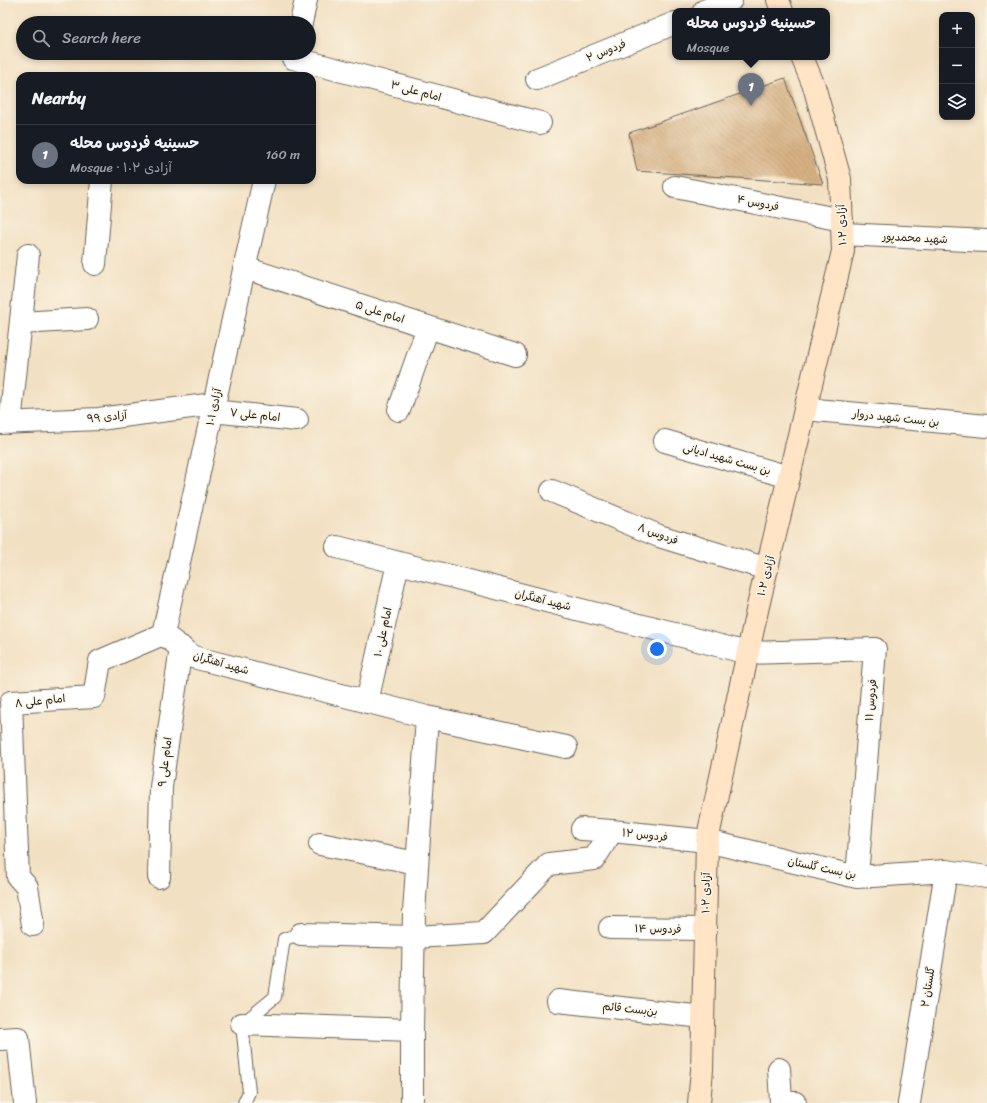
<!DOCTYPE html>
<html lang="en">
<head>
<meta charset="utf-8">
<style>
  :root { --surface:#171b24; --page:#20242c; --text:#f1f3f6; --muted:#9ea1a6; --line:#363941; --accent:#1a73e8 }
  body { margin:0; font-family:Sriracha,"Playpen Sans Arabic",sans-serif; background:var(--page); color:var(--text) }
  .controls { position:absolute; right:12px; top:12px; display:grid; overflow:hidden; border-radius:8px; box-shadow:0 2px 6px #0003 }
  .controls button { width:36px; height:36px; display:grid; place-items:center; padding:0; border:0; border-bottom:1px solid var(--line); background:var(--surface); color:var(--text); font:20px sans-serif }
  .you { position:absolute; left:657px; top:649px; width:14px; height:14px; margin:-10px; border:3px solid #fff; border-radius:50%; background:#1a73e8; box-shadow:0 0 0 6px #1a73e833 }
  .badge { display:grid; place-items:center; width:26px; height:26px; border-radius:50%; background:var(--accent); color:#fff; font-size:13px; font-weight:700 }
  .pin { position:absolute; translate:-50% -33px; filter:drop-shadow(0 1px 2px #0008) }
  .pin::after { content:''; position:absolute; top:21px; width:14px; height:12px; background:inherit; clip-path:polygon(0 0,100% 0,50% 100%) }
  .popup { position:absolute; left:672px; top:8px; width:158px; height:52px; box-sizing:border-box; display:grid; place-content:center; border-radius:8px; background:var(--surface); filter:drop-shadow(0 1px 3px #0005); font-size:13px; white-space:nowrap; color:var(--muted) }
  .popup b { font-size:15px; color:var(--text) }
  .popup::after { content:''; position:absolute; left:50%; top:100%; margin-left:-8px; border:8px solid transparent; border-top-color:var(--surface) }
  .list { margin:0; padding:0; list-style:none }
  h2 { display:flex; justify-content:space-between; align-items:center; height:52px; margin:0; padding:0 16px; font-size:17px }
  h2 small { font-size:13px; font-weight:400; color:var(--muted) }
  .list li { display:grid; grid-template-columns:26px 1fr auto; gap:12px; align-items:center; box-sizing:border-box; height:60px; padding:0 16px; border-top:1px solid var(--line) }
  .list b { display:block; font-size:15px; white-space:nowrap }
  .list p { margin:0; font-size:13px; white-space:nowrap; color:var(--muted) }
  .list em { font-size:13px; font-style:normal; color:var(--muted) }
  .icon { flex:none; width:22px; height:22px; fill:none; stroke:currentColor; stroke-width:2; stroke-linecap:round; stroke-linejoin:round }
  .map { position:relative; flex:none; width:987px; height:1103px; overflow:hidden }
  .search { position:absolute; background:var(--surface); box-shadow:0 2px 6px #0003; left:16px; top:16px; width:300px; height:44px; display:flex; align-items:center; gap:10px; box-sizing:border-box; padding:0 14px; border-radius:22px; color:var(--muted); font-size:15px }
  .panel { position:absolute; background:var(--surface); box-shadow:0 2px 6px #0003; left:16px; top:72px; width:300px; height:112px; border-radius:12px }
  .map>svg:first-child { display:block }
  .building { fill:url(#building-back-hatch) }
  .lines { fill:none; stroke-linecap:round; stroke-linejoin:round }
  .lane-casing { stroke:#676156; stroke-width:14 }
  .street-casing { stroke:#676156; stroke-width:24 }
  .secondary-casing { stroke:#676156; stroke-width:24 }
  .lane { stroke:#fff; stroke-width:12 }
  .street { stroke:#fff; stroke-width:22 }
  .secondary { stroke:#ffe4c6; stroke-width:22 }
  .labels { text-anchor:middle; dominant-baseline:central; stroke-width:3; stroke-linejoin:round; paint-order:stroke }
  .street-label { font-size:11px; fill:#1c1c1c; stroke:#fcf5e5 }
</style>
</head>
<body>
<div class="map">
<svg width="987" height="1103" viewBox="0 0 987 1103">
  <defs>
    <pattern id="building-back-hatch" width="6" height="6" patternUnits="userSpaceOnUse"><rect width="6" height="6" fill="#d6b183"/><path d="M-1 5l2 2M0 0l6 6M5-1l2 2" fill="none" stroke="#b79871"/></pattern>
  </defs>
  <rect width="100%" height="100%" fill="#fcf5e5"/>
  <filter id="ink" filterUnits="userSpaceOnUse"><feTurbulence type="fractalNoise" baseFrequency=".025" numOctaves="2"/><feDisplacementMap in="SourceGraphic" scale="8" xChannelSelector="R" yChannelSelector="G"/><feConvolveMatrix kernelMatrix="1 2 1 2 8 2 1 2 1" color-interpolation-filters="sRGB"/></filter>
  <filter id="wash" filterUnits="userSpaceOnUse"><feTurbulence type="fractalNoise" baseFrequency=".012" numOctaves="4" result="noise"/><feDisplacementMap in="SourceGraphic" scale="16" xChannelSelector="R" yChannelSelector="G"/><feGaussianBlur stdDeviation="0.9" result="paint"/><feColorMatrix in="noise" values="0 0 0 0 0 0 0 0 0 0 0 0 0 0 0 0 0 1.4 0 .05"/><feComposite in="paint" operator="in"/></filter>
  <g filter="url(#wash)">
    <rect width="100%" height="100%" fill="#f2e0c2"/>
    <g id="blocks">
      <path class="building" d="M785,78L823,184L637,171L629,133Z"/>
    </g>
  </g>
  <g filter="url(#ink)">
    <use href="#blocks" fill-opacity="0" stroke="#676156" stroke-width="1"/>
    <g class="lines">
      <g class="lane-casing">
        <path id="lane" d="M244,1103L249,1092L242,1024L275,997L284,939L301,934"/>
      </g>
      <g class="street-casing">
        <path id="street" d="M704,11L731,0
          M301,23L306,0
          M293,58L540,123
          M537,79L675,23
          M675,187L842,220
          M843,234L987,241
          M95,264L102,180
          M245,268L515,355
          M21,323L87,319
          M805,409L987,426
          M399,410L428,327
          M213,411L297,420
          M0,423L99,419L214,404
          M10,423L28,255
          M665,441L789,477
          M552,491L659,536L767,569
          M337,547L748,653L875,649L857,877
          M163,634L264,180
          M163,634L193,657L427,717L566,747
          M367,702L398,563
          M582,829L612,831L707,841L857,877L946,871L987,877
          M320,844L417,863
          M159,877L161,787L181,647
          M33,925L27,887L18,877L11,702L94,697L100,661L163,634
          M610,928L706,929
          M301,934L414,937L484,933L549,864L594,859L612,831
          M558,1001L703,1017
          M242,1024L412,1030V1103
          M412,1030L414,913L427,717
          M0,1039L18,1038L25,1103
          M779,1069L781,1101L795,1103
          M909,1103L946,871"/>
      </g>
      <g class="secondary-casing">
        <path id="secondary" d="M778,0L782,11
          M699,1103L702,1070L707,841L758,606L843,251L840,179L814,86L802,57"/>
      </g>
      <use href="#lane" class="lane"/>
      <use href="#street" class="street"/>
      <use href="#secondary" class="secondary"/>
    </g>
  </g>
  <g class="labels">
    <g class="street-label">
      <text transform="translate(606 51) rotate(-22)">فردوس ۲</text>
      <text transform="translate(416 91) rotate(15)">امام علی ۳</text>
      <text transform="translate(758 203) rotate(11)">فردوس ۴</text>
      <text transform="translate(842 225) rotate(-93)">آزادی ۱۰۲</text>
      <text transform="translate(915 238) rotate(3)">شهید محمدپور</text>
      <text transform="translate(380 312) rotate(18)">امام علی ۵</text>
      <text transform="translate(214 407) rotate(-78)">آزادی ۱۰۱</text>
      <text transform="translate(255 415) rotate(6)">امام علی ۷</text>
      <text transform="translate(107 417) rotate(-6)">آزادی ٩٩</text>
      <text transform="translate(896 418) rotate(6)">بن بست شهید دروار</text>
      <text transform="translate(727 459) rotate(16)">بن بست شهید ادیانی</text>
      <text transform="translate(658 534) rotate(20)">فردوس ۸</text>
      <text transform="translate(766 576) rotate(-76)">آزادی ۱۰۲</text>
      <text transform="translate(543 600) rotate(14)">شهید آهنگران</text>
      <text transform="translate(383 632) rotate(-78)">امام علی ۱۰</text>
      <text transform="translate(221 663) rotate(16)">شهید آهنگران</text>
      <text transform="translate(871 700) rotate(-85)">فردوس ۱۱</text>
      <text transform="translate(40 701) rotate(-6)">امام علی ۸</text>
      <text transform="translate(165 762) rotate(-83)">امام علی ۹</text>
      <text transform="translate(645 835) rotate(6)">فردوس ۱۲</text>
      <text transform="translate(822 868) rotate(12)">بن بست گلستان</text>
      <text transform="translate(706 893) rotate(-89)">آزادی ۱۰۲</text>
      <text transform="translate(658 929) rotate(1)">فردوس ۱۴</text>
      <text transform="translate(928 987) rotate(-81)">گلستان ۲</text>
      <text transform="translate(630 1009) rotate(6)">بن‌بست قائم</text>
    </g>
  </g>
</svg>
<div class="controls">
<button>+</button>
<button>−</button>
<button><svg class="icon" aria-label="layers" viewBox="0 0 24 24"><path d="M12 4l9 5-9 5-9-5zM3 14l9 5 9-5"/></svg></button>
</div>
<div class="you"></div>
<div class="pin badge" style="left:751px;top:106px;background:#6b7280">1</div>
<div class="popup"><b>حسینیه فردوس محله</b>Mosque</div>
<div class="search"><svg class="icon" aria-label="search" viewBox="0 0 24 24"><circle cx="10" cy="10" r="6"/><path d="M15 15l6 6"/></svg>Search here</div>
<section class="panel">
<h2>Nearby<small></small></h2>
<ul class="list">
<li><span class="badge" style="background:#6b7280">1</span><div><b>حسینیه فردوس محله</b><p>Mosque · آزادی ۱۰۲</p></div><em>160 m</em></li>
</ul>
</section>
</div>
</body>
</html>
